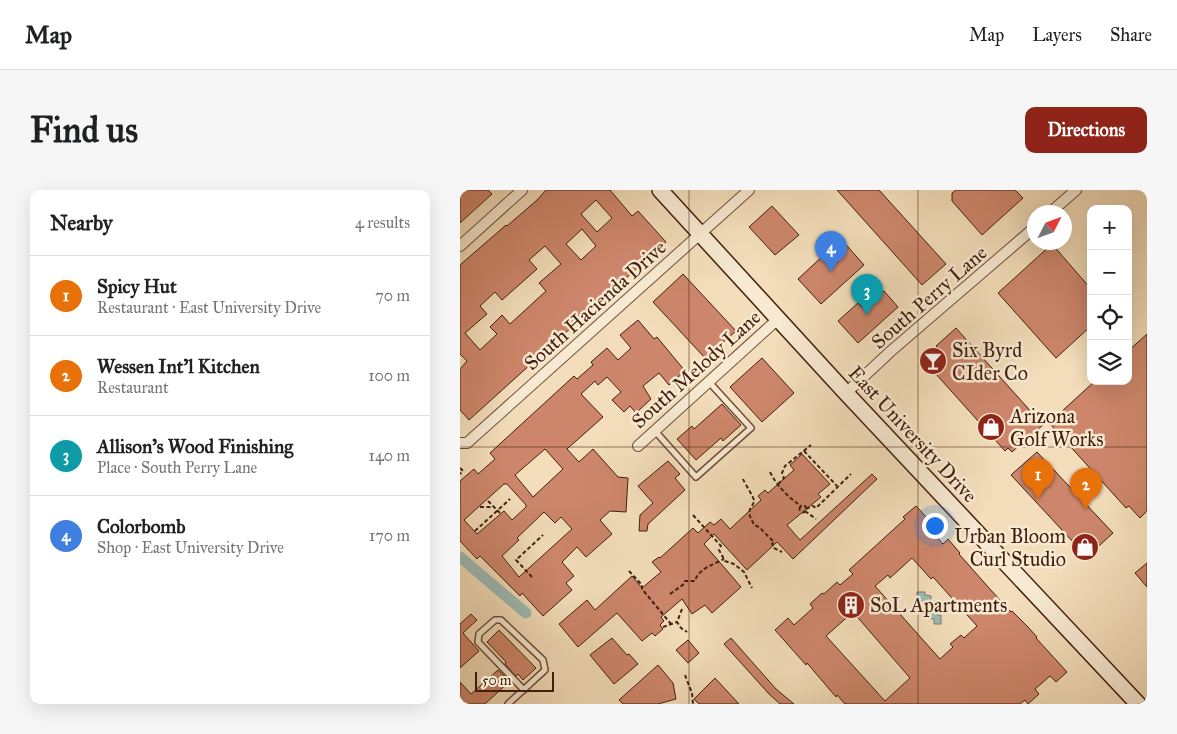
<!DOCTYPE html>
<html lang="en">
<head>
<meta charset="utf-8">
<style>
  :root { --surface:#fff; --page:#f6f6f6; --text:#202124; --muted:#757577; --line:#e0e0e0; --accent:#8f2418 }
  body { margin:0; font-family:"IM FELL Great Primer",serif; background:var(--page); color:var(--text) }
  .controls { position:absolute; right:15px; top:15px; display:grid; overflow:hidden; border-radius:10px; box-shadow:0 5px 20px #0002 }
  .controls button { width:45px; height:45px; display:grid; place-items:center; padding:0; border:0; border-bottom:1px solid var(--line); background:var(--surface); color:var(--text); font:25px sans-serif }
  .compass { position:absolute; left:567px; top:15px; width:45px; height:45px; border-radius:50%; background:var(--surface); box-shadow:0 5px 20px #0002; rotate:48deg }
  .scale { position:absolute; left:15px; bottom:12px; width:79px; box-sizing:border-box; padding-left:5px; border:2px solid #42200e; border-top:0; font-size:14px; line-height:18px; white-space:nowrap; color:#42200e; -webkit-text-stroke:4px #f7e9d2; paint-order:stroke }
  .you { position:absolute; left:474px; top:335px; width:18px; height:18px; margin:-12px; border:4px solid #fff; border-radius:50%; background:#1a73e8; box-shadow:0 0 0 8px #1a73e833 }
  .badge { display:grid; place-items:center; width:32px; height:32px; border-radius:50%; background:var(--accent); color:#fff; font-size:16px; font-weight:700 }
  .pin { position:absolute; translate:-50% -41px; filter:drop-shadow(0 1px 2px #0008) }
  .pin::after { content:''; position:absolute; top:26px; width:18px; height:15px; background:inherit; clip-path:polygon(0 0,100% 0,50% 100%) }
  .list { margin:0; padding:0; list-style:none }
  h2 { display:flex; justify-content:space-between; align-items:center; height:65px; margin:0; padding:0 20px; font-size:21px }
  h2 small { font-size:16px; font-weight:400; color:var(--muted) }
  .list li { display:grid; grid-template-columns:32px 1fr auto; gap:15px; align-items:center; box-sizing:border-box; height:80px; padding:0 20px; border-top:1px solid var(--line) }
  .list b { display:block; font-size:19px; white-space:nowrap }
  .list p { margin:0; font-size:16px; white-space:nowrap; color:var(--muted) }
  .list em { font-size:16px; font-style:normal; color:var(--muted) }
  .icon { flex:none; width:28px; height:28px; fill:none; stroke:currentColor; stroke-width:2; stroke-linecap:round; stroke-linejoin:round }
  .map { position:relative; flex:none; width:687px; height:514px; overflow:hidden; border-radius:10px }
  header { display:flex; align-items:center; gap:30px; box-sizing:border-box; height:70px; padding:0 25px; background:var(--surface); border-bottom:1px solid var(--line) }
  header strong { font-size:24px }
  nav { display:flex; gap:28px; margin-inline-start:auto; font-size:18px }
  .intro { display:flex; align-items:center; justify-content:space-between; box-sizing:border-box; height:120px; padding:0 30px }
  h1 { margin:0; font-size:35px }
  .button { padding:12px 22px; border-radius:10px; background:var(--accent); color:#fff; font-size:18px; font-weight:700 }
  main { display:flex; gap:30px; padding:0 30px }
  aside { flex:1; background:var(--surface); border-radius:10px; box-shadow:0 5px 20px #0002 }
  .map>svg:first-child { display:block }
  .water { fill:#9dbbb6; stroke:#797d73 }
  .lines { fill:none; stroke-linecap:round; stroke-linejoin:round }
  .canal { stroke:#9dbbb6; stroke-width:11 }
  .building { fill:#cd866b; stroke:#42200e; fill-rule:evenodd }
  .service-casing { stroke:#6e4f39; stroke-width:8 }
  .minor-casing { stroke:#6e4f39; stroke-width:12 }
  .secondary-casing { stroke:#42200e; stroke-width:18 }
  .path { stroke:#42200e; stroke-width:2; stroke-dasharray:4 2.5; stroke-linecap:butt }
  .service { stroke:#f7e9d2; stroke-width:5 }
  .minor { stroke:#f7e9d2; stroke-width:10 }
  .secondary { stroke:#f7e9d2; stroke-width:15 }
  .grid { fill:none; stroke:#42200e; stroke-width:1; stroke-opacity:0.55 }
  .labels { text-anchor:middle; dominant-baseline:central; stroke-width:5; stroke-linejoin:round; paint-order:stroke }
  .street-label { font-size:20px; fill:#42200e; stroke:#f7e9d2 }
  .poi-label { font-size:20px; fill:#42200e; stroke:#f7e9d2; text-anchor:start }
</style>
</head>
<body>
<header>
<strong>Map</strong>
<nav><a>Map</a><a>Layers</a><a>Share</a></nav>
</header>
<div class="intro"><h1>Find us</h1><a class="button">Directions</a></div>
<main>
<aside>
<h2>Nearby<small>4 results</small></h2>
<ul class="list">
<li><span class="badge" style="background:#e8710a">1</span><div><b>Spicy Hut</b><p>Restaurant · East University Drive</p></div><em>70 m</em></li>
<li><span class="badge" style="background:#e8710a">2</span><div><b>Wessen Int'l Kitchen</b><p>Restaurant</p></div><em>100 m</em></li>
<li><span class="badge" style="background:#0f9aa8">3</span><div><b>Allison's Wood Finishing</b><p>Place · South Perry Lane</p></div><em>140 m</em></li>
<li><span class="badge" style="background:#3f7fe0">4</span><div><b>Colorbomb</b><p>Shop · East University Drive</p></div><em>170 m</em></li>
</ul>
</aside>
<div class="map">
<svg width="687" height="514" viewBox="0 0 687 514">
  <rect width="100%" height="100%" fill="#f3ddba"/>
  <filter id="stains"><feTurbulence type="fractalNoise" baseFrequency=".004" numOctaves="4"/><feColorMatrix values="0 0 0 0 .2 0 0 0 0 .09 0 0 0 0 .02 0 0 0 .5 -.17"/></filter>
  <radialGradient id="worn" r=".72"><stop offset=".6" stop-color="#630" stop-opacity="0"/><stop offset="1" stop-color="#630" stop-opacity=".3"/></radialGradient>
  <path class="water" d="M457,402H465V405L471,406V417L477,418V425H481V434H474V429L465,428V420H460L461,410L457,409Z"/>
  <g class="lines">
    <path class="canal" d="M0,367L66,423"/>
  </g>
  <path class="building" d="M0,0H28L32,4L0,33Z
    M86,0H150L172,26L178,21L206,52L9,230L0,220V179L7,171L0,164V75L46,35L47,36L77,10ZM136,10L152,28L137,42L121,24ZM122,39L136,56L121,70L106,54ZM85,56L101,74L79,93L86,101L50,134L42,125L30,137L37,144L20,160L5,143L27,124L20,116L35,102L42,110L77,79L69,70Z
    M377,0H419L486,74L462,95Z
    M496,0H555L563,8L522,45L492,11V3Z
    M312,16L339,45L315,65L289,37Z
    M381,49L404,75L361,114L338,89Z
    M592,54L631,99V136L596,168L538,103Z
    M223,84L276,141L245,168L193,112Z
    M424,101L438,117L398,153L378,131L398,113L404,119Z
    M178,130L194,149L197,147L225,181L209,195L199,183L183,196L191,209L176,223L170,216L164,222L152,210L161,202L147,187L138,195L135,191L121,204L143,227L107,259L119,272L133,259L158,287L168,288L166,322L150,321L140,330L152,344L126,367L117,357L102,372L114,386L106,393L112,400L83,426L62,403L60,406L20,366L17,369L0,351V291L14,279L18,284L35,269L30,263L114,186L117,189L133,175L131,172L147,158L158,170L171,158L160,145ZM85,259L103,279L73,307L55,285ZM44,294H47L66,315V317L52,330L44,321L17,344L4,330ZM84,322L95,333L101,327L112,339L59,387L42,366L59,350L57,348Z
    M496,138L583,235L552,262L548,258L545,261L466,173L469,170L467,167L478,158L476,156Z
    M687,144V321L680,328L669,316L666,318L589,233L635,191H668V161Z
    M302,168L334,203L302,232L270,197Z
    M262,214L281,235L263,251L261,248L236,270L217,249L232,236L234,239Z
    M577,262L653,343L627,367L551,285Z
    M342,264L370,294L358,304L361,307L327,335L340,350L412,284L417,289L333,369L317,352L287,380L254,344L244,354L281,397L252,423L245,415L232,424L222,409L201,427L204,431L200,435L203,439L195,446L192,443L182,451L157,423L118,457L99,434L127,410L135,420L172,386L182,398L201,382L192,372L199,367L200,368L233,338L238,343L250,332L254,335L261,329L270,339L301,310L298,306L305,300L308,303L334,280L330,275Z
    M208,271L220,284L215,288L225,300L188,334L187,341H179L180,325L193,313L178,296Z
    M456,316L469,330L465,334L483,354L488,349L500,363L499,364L529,398L551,422L552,421L567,436L577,447L576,448L607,482L596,492L590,486L575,499L579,504L568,514L565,510L560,514H385L377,505L376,507L347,473L346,475L315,440L328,428L334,435L353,418L350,414L362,403L364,404L377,392L380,395L393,384L389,380L445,329L443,327ZM452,368L471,389L473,387L517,436L504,448L501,445L490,454L493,457L480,469L415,396L428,385L430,388ZM393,422L450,488L425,511L366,446Z
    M687,373V397L675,383Z
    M11,424L17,430L3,443L19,461L0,478V434Z
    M39,440L76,478L63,490L58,484L56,486L45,474L46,472L27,452Z
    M152,448L167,465L169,464L178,474L154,494L130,465Z
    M271,448L316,499L334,514H320L309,504L264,454Z
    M228,450L239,463L228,473L216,460Z
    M198,475L213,493L216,509L198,514H163L159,510Z
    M38,480L50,491L25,514H0V492L11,504Z
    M255,488L279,514H239L234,509Z"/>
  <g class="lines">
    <g class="service-casing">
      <path id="service" d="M195,241L236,287L291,238L249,192
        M48,514L85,480L83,470L41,430H35L19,444L18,452L64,500"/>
    </g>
    <g class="minor-casing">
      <path id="minor" d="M591,22L616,0
        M0,56L62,0
        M386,203L431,161L574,38
        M0,253H7L289,0
        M178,256L318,129"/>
    </g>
    <g class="secondary-casing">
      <path id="secondary" d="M200,0L386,203L678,514"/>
    </g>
    <path class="path" d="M344,261L377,296
      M0,278L3,281L0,284
      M310,282C317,296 328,307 341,316
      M283,289C285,294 294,307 294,311C294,314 291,317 290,319C288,326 292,329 294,335L299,337L314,352L312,354L314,358L322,362
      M318,294L324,288L322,283L325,276L351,255
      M28,311L40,323
      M339.5 319a3.5 3.5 0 1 1 7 0a3.5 3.5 0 1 1-7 0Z
      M20,317H30L32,315
      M346,319L353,316L356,318L391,284
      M345,321L356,329
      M233,325L261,356L259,360L265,371L274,374L284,382L292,398
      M15,341L50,309
      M169,381L182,395V399L211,434
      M72,387L56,370L83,345
      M210,404L224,394L225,391H235C238,379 254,374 264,369
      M222,419L217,432L221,438L227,442
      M203,437L217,432
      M225,485L232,503L233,514"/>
    <use href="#service" class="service"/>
    <use href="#minor" class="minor"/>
    <use href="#secondary" class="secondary"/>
  </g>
  <path class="grid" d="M229,0V514M458,0V514M0,257H687"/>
  <defs>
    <g id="bar-disc" transform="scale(1.4375)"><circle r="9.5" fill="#8f2418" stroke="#f7e9d2"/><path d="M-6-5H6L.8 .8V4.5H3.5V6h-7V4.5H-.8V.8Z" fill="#fff"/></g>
    <g id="shop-disc" transform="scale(1.4375)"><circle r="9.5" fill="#8f2418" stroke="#f7e9d2"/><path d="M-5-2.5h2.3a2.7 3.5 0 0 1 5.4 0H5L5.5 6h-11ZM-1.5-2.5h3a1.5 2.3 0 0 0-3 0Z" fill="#fff"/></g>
    <g id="building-disc" transform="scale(1.4375)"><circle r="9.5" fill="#8f2418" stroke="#f7e9d2"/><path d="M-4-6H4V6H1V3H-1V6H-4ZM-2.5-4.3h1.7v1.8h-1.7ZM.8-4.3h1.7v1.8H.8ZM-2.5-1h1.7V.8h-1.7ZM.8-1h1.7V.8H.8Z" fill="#fff"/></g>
  </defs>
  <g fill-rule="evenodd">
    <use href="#bar-disc" x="473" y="171"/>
    <use href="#shop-disc" x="531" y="237"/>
    <use href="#shop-disc" x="625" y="357"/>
    <use href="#building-disc" x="391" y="415"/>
  </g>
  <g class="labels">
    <g class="street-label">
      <text transform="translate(469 107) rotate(-41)">South Perry Lane</text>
      <text transform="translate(135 115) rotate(-42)">South Hacienda Drive</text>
      <text transform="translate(236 179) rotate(-42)">South Melody Lane</text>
      <text transform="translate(453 244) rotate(47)">East University Drive</text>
    </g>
    <g class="poi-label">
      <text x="492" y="160">Six Byrd<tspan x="492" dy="23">CIder Co</tspan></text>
      <text x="550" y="226">Arizona<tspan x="550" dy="23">Golf Works</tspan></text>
      <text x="606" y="346" text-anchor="end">Urban Bloom<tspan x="606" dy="23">Curl Studio</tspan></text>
      <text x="410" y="415">SoL Apartments</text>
    </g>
  </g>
  <rect width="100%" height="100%" filter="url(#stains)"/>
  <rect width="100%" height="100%" fill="url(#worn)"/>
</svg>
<div class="controls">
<button>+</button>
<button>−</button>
<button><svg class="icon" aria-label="locate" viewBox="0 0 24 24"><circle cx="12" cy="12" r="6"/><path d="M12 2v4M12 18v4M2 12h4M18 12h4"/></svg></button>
<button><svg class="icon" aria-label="layers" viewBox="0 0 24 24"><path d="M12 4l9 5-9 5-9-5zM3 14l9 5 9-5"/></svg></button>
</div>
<svg class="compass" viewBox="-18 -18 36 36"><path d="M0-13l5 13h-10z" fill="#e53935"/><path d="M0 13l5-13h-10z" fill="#757577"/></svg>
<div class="scale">50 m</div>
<div class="you"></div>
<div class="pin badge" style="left:578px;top:309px;background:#e8710a">1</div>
<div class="pin badge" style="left:626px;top:319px;background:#e8710a">2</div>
<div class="pin badge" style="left:407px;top:125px;background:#0f9aa8">3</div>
<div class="pin badge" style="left:371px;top:82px;background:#3f7fe0">4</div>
</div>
</main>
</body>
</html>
